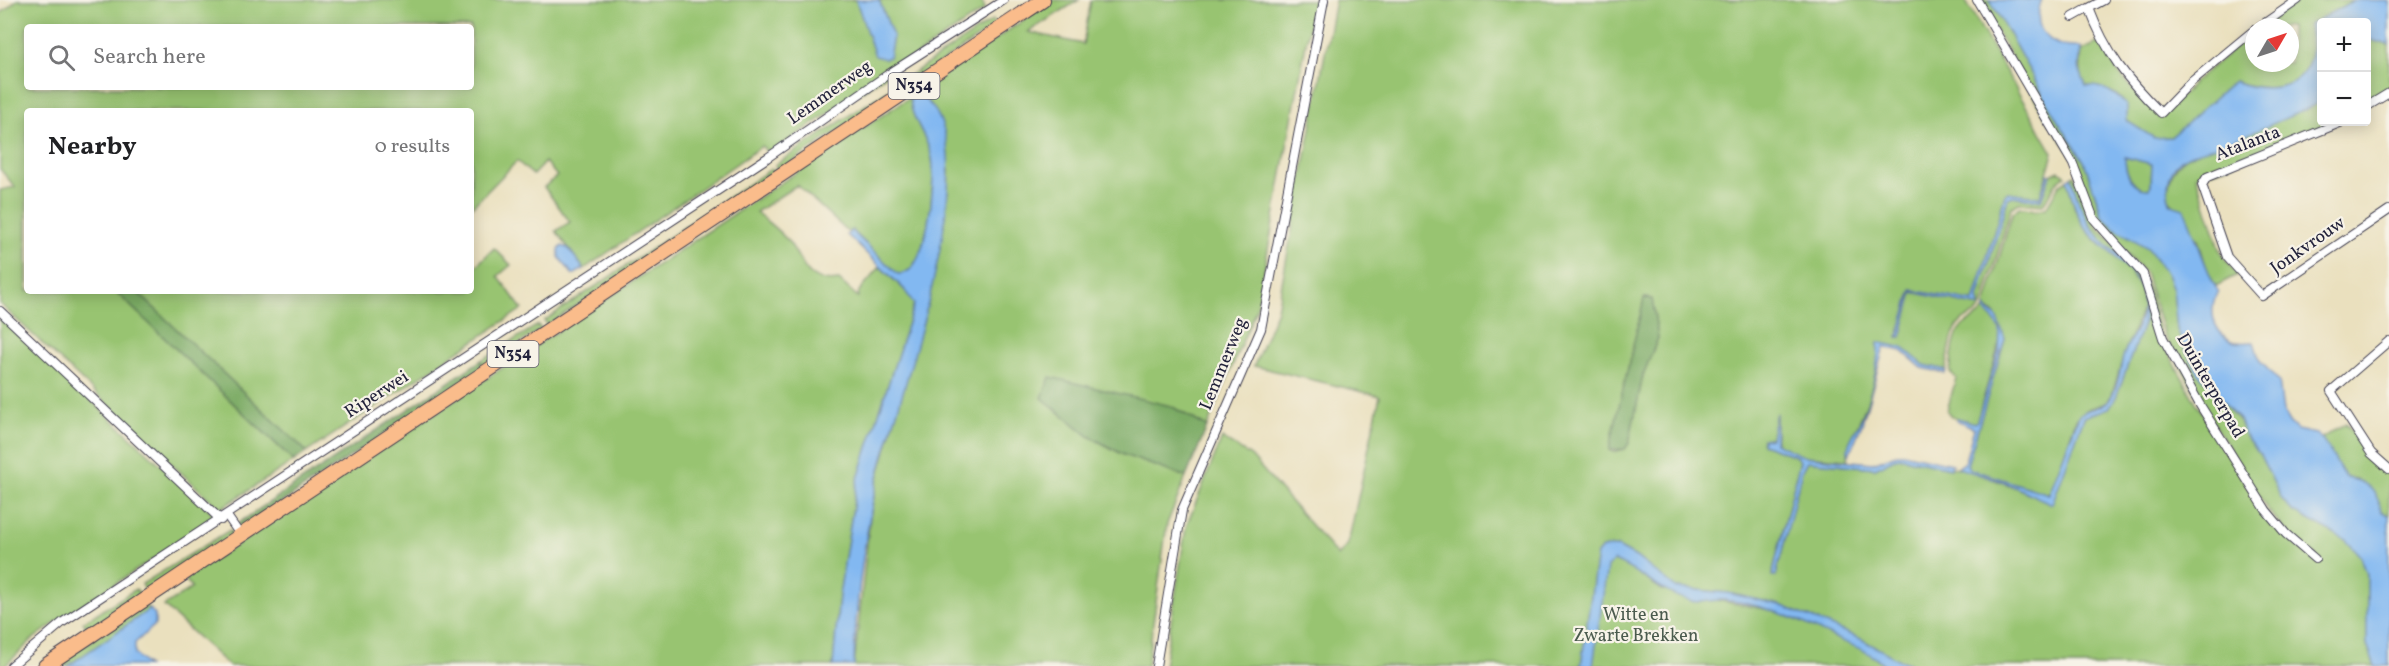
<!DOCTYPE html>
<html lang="en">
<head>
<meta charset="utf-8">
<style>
  :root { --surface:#fff; --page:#f2f2f2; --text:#202124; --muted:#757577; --line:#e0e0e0 }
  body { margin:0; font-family:Vollkorn,serif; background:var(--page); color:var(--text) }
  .controls { position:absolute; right:18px; top:18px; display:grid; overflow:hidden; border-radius:6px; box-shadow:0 3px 15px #0003 }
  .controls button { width:54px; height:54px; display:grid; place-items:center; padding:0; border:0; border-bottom:2px solid var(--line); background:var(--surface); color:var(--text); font:30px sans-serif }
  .compass { position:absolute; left:2245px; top:18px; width:54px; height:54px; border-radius:50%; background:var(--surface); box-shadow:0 3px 15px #0003; rotate:51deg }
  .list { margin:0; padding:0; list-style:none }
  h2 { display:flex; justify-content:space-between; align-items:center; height:78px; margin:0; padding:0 24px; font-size:26px }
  h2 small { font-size:20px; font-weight:400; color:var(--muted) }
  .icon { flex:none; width:33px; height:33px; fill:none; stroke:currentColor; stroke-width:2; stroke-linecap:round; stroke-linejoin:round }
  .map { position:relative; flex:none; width:2389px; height:666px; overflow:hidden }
  .search { position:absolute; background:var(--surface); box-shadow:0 3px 15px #0003; left:24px; top:24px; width:450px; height:66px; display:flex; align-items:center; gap:15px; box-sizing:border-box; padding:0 21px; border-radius:6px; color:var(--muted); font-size:22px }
  .panel { position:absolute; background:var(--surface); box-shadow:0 3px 15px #0003; left:24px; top:108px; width:450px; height:186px; border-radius:6px }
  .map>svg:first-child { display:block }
  .green { fill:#98c471; stroke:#5d7356; stroke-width:1.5; fill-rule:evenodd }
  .forest { fill:#7aaa63; stroke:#4e664f; stroke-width:1.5 }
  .water { fill:#82b8f1; stroke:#526d96; stroke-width:1.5; fill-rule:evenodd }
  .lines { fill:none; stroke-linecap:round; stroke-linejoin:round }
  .street-casing { stroke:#403e4f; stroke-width:10 }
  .primary-casing { stroke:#403e4f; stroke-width:16 }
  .street { stroke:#fff; stroke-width:8 }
  .primary { stroke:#fabc8b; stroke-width:14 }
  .labels { text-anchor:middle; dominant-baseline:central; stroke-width:4.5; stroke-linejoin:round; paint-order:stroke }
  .shield { fill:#f7f3e8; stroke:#62616f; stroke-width:1.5 }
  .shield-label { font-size:16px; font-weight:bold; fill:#22223b }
  .street-label { font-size:18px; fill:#22223b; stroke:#f7f3e8 }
  .park-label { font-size:18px; fill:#4b5b4e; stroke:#f7f3e8 }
</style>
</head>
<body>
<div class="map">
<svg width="2389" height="666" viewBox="0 0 2389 666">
  <rect width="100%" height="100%" fill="#f7f3e8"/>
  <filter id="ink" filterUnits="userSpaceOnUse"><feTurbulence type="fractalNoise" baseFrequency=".0167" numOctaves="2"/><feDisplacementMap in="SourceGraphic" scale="12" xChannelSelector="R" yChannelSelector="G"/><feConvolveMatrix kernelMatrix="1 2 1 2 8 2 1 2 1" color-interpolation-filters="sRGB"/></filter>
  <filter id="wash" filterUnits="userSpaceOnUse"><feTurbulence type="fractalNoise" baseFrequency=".008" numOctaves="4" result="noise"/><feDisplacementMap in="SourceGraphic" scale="24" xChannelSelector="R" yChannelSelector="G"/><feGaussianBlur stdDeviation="1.35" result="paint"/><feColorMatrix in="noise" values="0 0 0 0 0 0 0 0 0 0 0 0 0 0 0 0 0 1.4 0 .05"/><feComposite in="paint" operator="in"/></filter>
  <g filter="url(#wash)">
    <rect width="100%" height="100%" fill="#eae0be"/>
    <path class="green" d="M17,0H856L875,55L889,57L893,36L879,0H981L984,6V10L771,152L766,151L762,146L584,269L556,231L570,222L544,187L557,176L545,162L533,175L517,161L471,208V111H27V291H115L294,461L220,509L0,304V190L15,187L0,169V14ZM27,27H471V87H27Z
      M1053,0H1079L1028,32L1083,44L1091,0H1314L1258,304L1207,427L1171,406L1053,407L1089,436L1124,455L1186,477L1167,524L1147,666H854L870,517L878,478L929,300L948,191L949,170L931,104L915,94Z
      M1335,0H1965L2053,153L2040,197L2008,192L2005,195L1974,302L1912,290L1898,337H1901L1913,292L1980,307L1978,298L2008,198L2013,196L2040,200L2050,175L2059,171L2066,175L2056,183L2043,205L2019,203L2011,208L1982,306C1977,317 1967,315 1960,323C1950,334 1949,356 1946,370L1924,365L1903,348L1878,342C1882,363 1868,403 1858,424C1852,438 1848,446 1848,459L1803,456L1776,445V413L1771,438L1763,439L1762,444L1796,456L1800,461L1772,575H1776L1802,470L1807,461L1875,468L1899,457L1951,468L1958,467L2015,487L2052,503L2084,417L2109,408L2116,397L2144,321L2145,293L2124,258L2106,245L2089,224L2079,203L2071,177L2074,175L2097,227L2128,257L2142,275L2150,296L2161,339L2198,406L2264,511L2285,536L2314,560L2316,556L2288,533L2267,509L2202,404L2165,337L2145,273L2095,218L2076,161L2043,113L1979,0H1990L2059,123L2084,161L2102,215L2114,228L2148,248L2167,274L2173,289L2177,329L2185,349L2199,374L2239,421L2246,438L2260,455L2282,499L2292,511L2346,540L2361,557L2367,574V644L2375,666H1918L1899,660L1861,639L1780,605L1728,593L1676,588L1636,557L1618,547L1602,548L1597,554L1581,666H1164L1186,527L1222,438L1251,456L1338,556L1348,544L1380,396L1254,366L1277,310ZM1645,298L1652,299L1658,338L1643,375L1629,443L1625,449L1613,452L1609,450Z
      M2301,0H2354L2309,25C2310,34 2312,44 2311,53C2305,94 2262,91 2234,81L2171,137L2154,138L2126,121C2126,118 2127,115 2127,112C2126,94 2100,85 2086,86C2078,73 2081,64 2082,50L2100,42C2113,68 2131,91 2154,110L2171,107L2196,80L2254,32V63H2290V27H2260Z
      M993,20L995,26L778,171L775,165Z
      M2367,39L2389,45V89L2367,104Z
      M2321,67L2322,122H2335L2218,170L2196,176L2221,252L2237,275L2216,286L2208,273L2198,239L2168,198C2168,181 2172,167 2187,157L2318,95L2317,82Z
      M910,97C910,119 928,136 932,158C936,179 928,277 898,274L894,271L852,230L849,233L797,185L756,212C766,221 779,230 788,241C804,261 803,285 839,280L858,297L859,291L880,267L909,294L914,304L857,482L839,596L833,666H229L164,606L192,588L185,579Z
      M2124,157L2152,164L2151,185L2149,189C2131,190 2126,171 2124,157Z
      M771,169L775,174L547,325L544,321Z
      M2067,180L2075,209L2084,226L2096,241L2119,259L2130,272L2140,290L2143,307L2125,351L2112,395L2106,403L2088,409L2076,419L2052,490L2046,494L1970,469L1967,465L2005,339L1994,313L1985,306L2012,214L2019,207L2036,210L2046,208L2059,185Z
      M494,248L511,265L498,276L522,309L307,452L136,291H471V271Z
      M1985,309L1998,324L2002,334L1977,421L1974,423L1951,416L1947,411L1956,378L1950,372C1952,358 1953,332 1965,324C1973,318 1979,318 1985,309Z
      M0,316L215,515L214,520L62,618L33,639L5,666H0Z
      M538,325L541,329L484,367L480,361Z
      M2346,423L2365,450L2389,472V516L2380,511L2379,503L2357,479L2346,478L2320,439Z
      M230,530L234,534L146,593L142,584Z
      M1614,561L1629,567L1662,590L1775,611L1863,648L1886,666H1590L1605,564Z
      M136,589L142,596L89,631L83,622Z
      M144,606L150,609L68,666H53Z"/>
    <path class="forest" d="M115,291H136L307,452L294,461Z
      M1644,298L1652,299L1658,338L1643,375L1629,443L1625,449L1609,450Z
      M480,361L484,367L242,529L237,524Z
      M1050,377L1171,406L1207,427L1186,477L1124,455L1089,436L1042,398Z"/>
    <path class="water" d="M856,0H879L893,36L889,57L885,59L875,56Z
      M1990,0H2042C2030,31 2051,49 2081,47L2079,68L2086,86C2102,85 2116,93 2127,106V121L2154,138L2171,137L2234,81C2262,92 2305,94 2311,53C2312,44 2310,34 2309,25L2354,0H2389V45L2367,39L2366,22H2322C2322,50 2319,76 2317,104C2287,118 2257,131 2227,143C2212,148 2191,151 2179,162C2168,172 2165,192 2171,205L2184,209C2197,236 2203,265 2218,291C2209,307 2211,330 2230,340C2237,344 2246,342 2254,342L2260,361L2279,381L2283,411L2289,422L2297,430L2316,434L2323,440L2346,478C2366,480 2378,491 2381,511L2389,516V666H2375L2367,644V574L2361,557L2346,540L2292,511L2282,499L2260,455L2246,438L2239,420L2199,374L2185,349L2177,329L2173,289L2167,274L2148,248L2114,228L2102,215L2084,161L2059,123ZM2125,157L2152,164L2151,185L2149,189C2131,190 2125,171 2125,157Z
      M915,94C1003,128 892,414 877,481C864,541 855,605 854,666H833L839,596L857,482L914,304L904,289L847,235L851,230L898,274C928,277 936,179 932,158C928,136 910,119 910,97Z
      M2048,174L2050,175L2041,200L2013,196L2008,198L1978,298L1980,307L1913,292L1901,337H1898L1912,290L1974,302L2005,195L2008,192L2040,197Z
      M2071,177L2079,203L2089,224L2106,245L2124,258L2145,293L2144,321L2116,397L2109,408L2084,417L2052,504L2004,482L1958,468L1965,461L1974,428L1956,420L1957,418L1974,423L1977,421L1999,350L2000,329L1985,309V306L1998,319L2005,339L1967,465L1970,469L2049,494L2079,415C2087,408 2100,410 2107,402C2119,390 2119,369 2124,354C2130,338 2141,324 2143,307C2146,271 2102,252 2085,227C2075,213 2072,196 2067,180Z
      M562,246L568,248L584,269L573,275L559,257V250Z
      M1878,342L1903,348L1924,365L1946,370L1945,373L1922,368L1902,351L1884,347L1862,424L1849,455C1845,446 1853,436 1858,426C1870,403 1879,365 1878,342Z
      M1776,413L1775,443L1803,456L1829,459L1873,463L1897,454H1907L1952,464L1951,468L1899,457L1875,468L1807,461L1802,470L1776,576H1772L1800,461L1796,456L1762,444L1763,439L1771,438Z
      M1618,547L1636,557L1676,588L1728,593L1780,605L1861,639L1899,660L1918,666H1886C1865,647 1842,643 1818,630C1789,615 1756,603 1723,600C1712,599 1701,604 1691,601C1662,594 1641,572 1614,561L1607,567L1593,666H1581L1597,554L1602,548Z
      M150,609L155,615V625L135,643V654L148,666H68Z"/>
  </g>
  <g filter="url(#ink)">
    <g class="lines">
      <g class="street-casing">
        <path id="street" d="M1977,0L2073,164L2094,219L2143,274L2163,338L2200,405L2266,510L2286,534L2315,559
          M2104,0L2089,8C2106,53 2127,80 2161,113L2191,82L2254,30
          M2073,17L2089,8
          M2259,27L2298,0
          M2366,107L2389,93
          M2342,122L2207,177L2202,185L2227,257L2262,296L2389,210
          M0,311L221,520
          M2389,341L2331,391L2371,453L2389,469
          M227,516L241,536
          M11,666L63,622L767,158L887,75L1004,0
          M1156,666L1182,510L1261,329L1324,0"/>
      </g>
      <g class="primary-casing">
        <path id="primary" d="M45,666L1043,0"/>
      </g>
      <use href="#street" class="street"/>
      <use href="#primary" class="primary"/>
    </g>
  </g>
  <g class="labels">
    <g class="shield">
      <rect x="888.5" y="73" width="51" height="26" rx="4.5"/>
      <rect x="487.5" y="341" width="51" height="26" rx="4.5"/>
    </g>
    <g class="shield-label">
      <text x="914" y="86">N354</text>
      <text x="513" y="354">N354</text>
    </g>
    <g class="street-label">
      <text transform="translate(830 93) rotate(-35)">Lemmerweg</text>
      <text transform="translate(2248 144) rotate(-21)">Atalanta</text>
      <text transform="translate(2308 246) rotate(-35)">Jonkvrouw</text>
      <text transform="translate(1224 364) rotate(-68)">Lemmerweg</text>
      <text transform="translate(2210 386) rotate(60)">Duinterperpad</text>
      <text transform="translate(377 395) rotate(-33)">Riperwei</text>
    </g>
    <g class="park-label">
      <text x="1636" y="615">Witte en<tspan x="1636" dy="21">Zwarte Brekken</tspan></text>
    </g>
  </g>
</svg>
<div class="controls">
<button>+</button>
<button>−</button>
</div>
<svg class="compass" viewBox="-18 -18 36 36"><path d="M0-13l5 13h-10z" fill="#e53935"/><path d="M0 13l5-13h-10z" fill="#757577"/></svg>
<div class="search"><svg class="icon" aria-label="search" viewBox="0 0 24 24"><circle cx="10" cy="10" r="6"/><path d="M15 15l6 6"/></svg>Search here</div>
<section class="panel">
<h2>Nearby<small>0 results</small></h2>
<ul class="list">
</ul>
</section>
</div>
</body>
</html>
